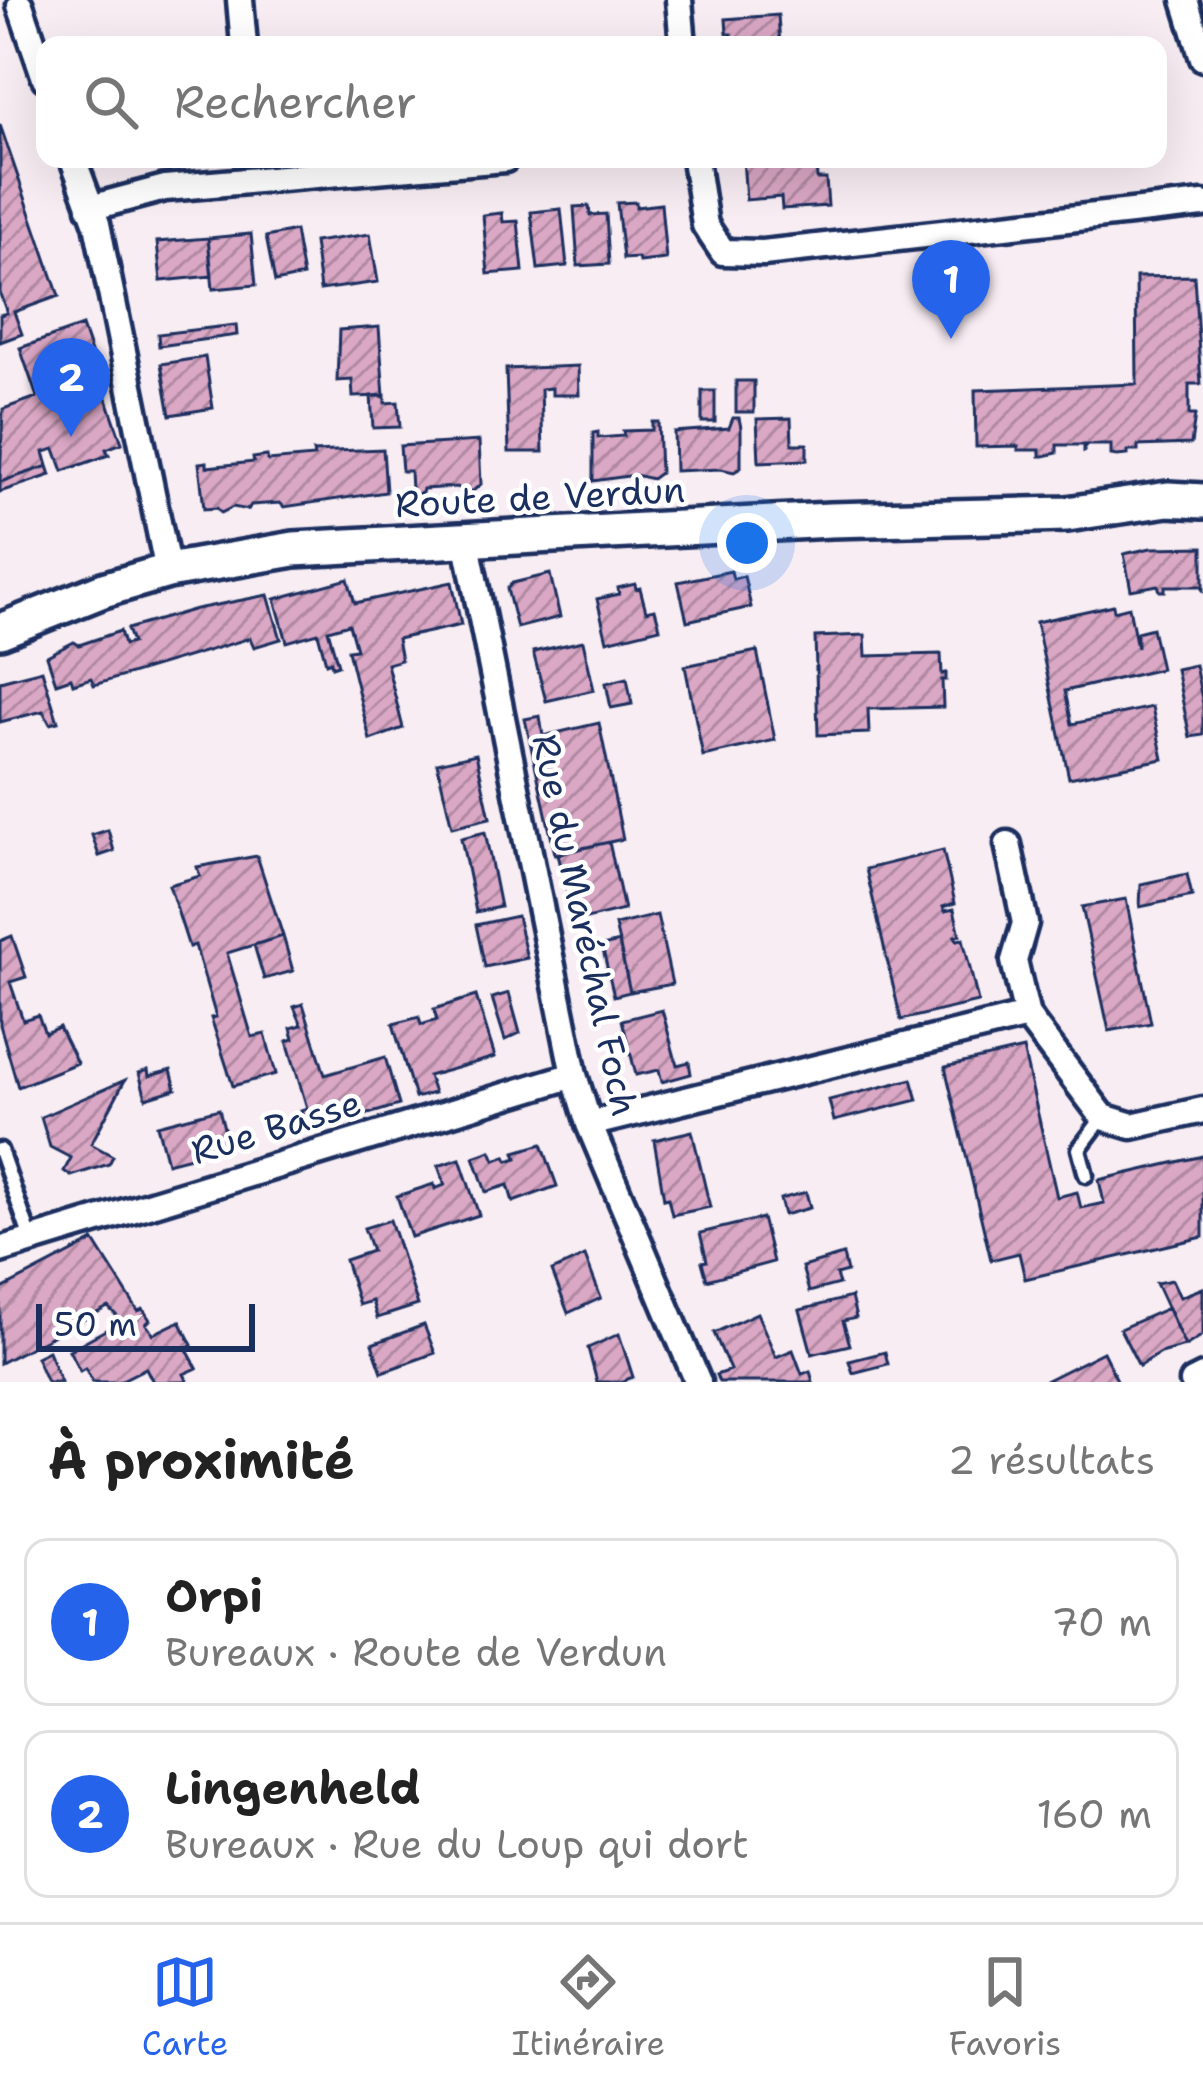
<!DOCTYPE html>
<html lang="fr">
<head>
<meta charset="utf-8">
<style>
  :root { --surface:#fff; --page:#f6f6f6; --text:#222; --muted:#767676; --line:#e0e0e0; --accent:#2563eb }
  body { margin:0; font-family:"Shantell Sans",sans-serif; background:var(--page); color:var(--text) }
  .scale { position:absolute; left:36px; bottom:30px; width:219px; box-sizing:border-box; padding-left:12px; border:6px solid #1b2f5e; border-top:0; font-size:33px; line-height:42px; white-space:nowrap; color:#1b2f5e; -webkit-text-stroke:9px #fff; paint-order:stroke }
  .you { position:absolute; left:747px; top:543px; width:42px; height:42px; margin:-30px; border:9px solid #fff; border-radius:50%; background:#1a73e8; box-shadow:0 0 0 18px #1a73e833 }
  .badge { display:grid; place-items:center; width:78px; height:78px; border-radius:50%; background:var(--accent); color:#fff; font-size:39px; font-weight:700 }
  .pin { position:absolute; translate:-50% -99px; filter:drop-shadow(0 3px 6px #0008) }
  .pin::after { content:''; position:absolute; top:63px; width:42px; height:36px; background:inherit; clip-path:polygon(0 0,100% 0,50% 100%) }
  .list { margin:0; padding:0; list-style:none }
  h2 { display:flex; justify-content:space-between; align-items:center; height:156px; margin:0; padding:0 48px; font-size:51px }
  h2 small { font-size:39px; font-weight:400; color:var(--muted) }
  .list li { display:grid; grid-template-columns:78px 1fr auto; gap:36px; align-items:center; box-sizing:border-box; height:168px; margin:0 24px 24px; padding:0 24px; border:3px solid var(--line); border-radius:24px }
  .list b { display:block; font-size:45px; white-space:nowrap }
  .list p { margin:0; font-size:39px; white-space:nowrap; color:var(--muted) }
  .list em { font-size:39px; font-style:normal; color:var(--muted) }
  .icon { flex:none; width:66px; height:66px; fill:none; stroke:currentColor; stroke-width:2; stroke-linecap:round; stroke-linejoin:round }
  .map { position:relative; flex:none; width:1203px; height:1382px; overflow:hidden }
  .search { position:absolute; background:var(--surface); box-shadow:0 12px 48px #0002; left:36px; right:36px; top:36px; height:132px; display:flex; align-items:center; gap:30px; box-sizing:border-box; padding:0 42px; border-radius:24px; color:var(--muted); font-size:45px }
  .sheet { height:540px; background:var(--surface) }
  nav { display:flex; justify-content:space-around; align-items:center; box-sizing:border-box; height:168px; border-top:3px solid var(--line); background:var(--surface); font-size:33px; color:var(--muted) }
  nav a { display:grid; justify-items:center; gap:6px }
  nav .on { color:var(--accent) }
  .map>svg:first-child { display:block }
  .building { fill:url(#building-hatch); stroke:#1b2f5e; stroke-width:3 }
  .lines { fill:none; stroke-linecap:round; stroke-linejoin:round }
  .service-casing { stroke:#1b2f5e; stroke-width:21 }
  .minor-casing { stroke:#1b2f5e; stroke-width:33 }
  .secondary-casing { stroke:#1b2f5e; stroke-width:42 }
  .service { stroke:#fff; stroke-width:12 }
  .minor { stroke:#fff; stroke-width:24 }
  .secondary { stroke:#fff; stroke-width:33 }
  .labels { text-anchor:middle; dominant-baseline:central; stroke-width:9; stroke-linejoin:round; paint-order:stroke }
  .street-label { font-size:36px; fill:#1b2f5e; stroke:#fff }
</style>
</head>
<body>
<div class="map">
<svg width="1203" height="1382" viewBox="0 0 1203 1382">
  <defs>
    <pattern id="building-hatch" width="6" height="6" patternUnits="userSpaceOnUse" patternTransform="scale(3)"><rect width="6" height="6" fill="#daa7c4"/><path d="M-1 1l2-2M0 6l6-6M5 7l2-2" fill="none" stroke="#b088a2"/></pattern>
  </defs>
  <rect width="100%" height="100%" fill="#f8edf3"/>
  <filter id="ink" filterUnits="userSpaceOnUse"><feTurbulence type="fractalNoise" baseFrequency=".00833" numOctaves="2"/><feDisplacementMap in="SourceGraphic" scale="24" xChannelSelector="R" yChannelSelector="G"/><feConvolveMatrix kernelMatrix="1 2 1 2 8 2 1 2 1" color-interpolation-filters="sRGB"/></filter>
  <g filter="url(#ink)">
    <path class="building" d="M778,15L780,45H733L732,34H727L726,19Z
      M0,125L59,296L14,312L22,334L0,342V315L7,313L0,294Z
      M743,159H816L817,179H826L828,206L782,209L781,197L746,200Z
      M636,202V207L661,204L666,259L639,262L638,258L623,259L617,203Z
      M589,206L590,215L606,214L609,264L578,266L574,207Z
      M561,209L567,266L538,269L531,212Z
      M502,213L503,222L518,221L523,271L488,274L483,215Z
      M295,231L303,276L275,282L266,237Z
      M251,234L256,285L213,289L208,238Z
      M370,234L378,282L320,290L314,242Z
      M208,238L212,276L161,281L157,242Z
      M1194,276L1201,384H1189V415H1195L1191,444L1138,446V451H1128V455L1117,456L1111,455V445H1085L1084,453V445H1057V453L1044,456H1040V450H1018V446L976,447L975,390L1137,384L1136,277Z
      M236,325L237,335L159,346L158,334Z
      M82,326L122,443L106,449L109,455L63,471L55,449L44,452L48,466L0,482L3,409L37,397L20,348Z
      M379,327L384,396L353,397L352,380L337,381L339,330Z
      M205,357L213,408L170,415L161,364Z
      M578,366L579,395H552V388L541,389L543,452H509L506,369Z
      M736,381H754V412H736Z
      M702,391H715V422H702Z
      M385,395V403L398,402L400,427L373,428L371,396Z
      M733,418H739L741,428V468L734,472L721,469L675,471L674,432L729,428Z
      M791,418L792,444H807V460L759,462L757,419Z
      M652,422H658L660,473L652,479L635,475L593,481V433L598,432V438L624,436L623,431L652,430Z
      M479,441L481,484L473,491H461L457,487L423,489L422,493L415,494L411,490L410,471H402L400,446Z
      M383,449L386,492L284,507L280,503L251,505L248,510L233,507L221,513L217,508L204,509L199,463L207,462V467L254,462L253,458L267,456L268,461L314,457L313,452Z
      M48,466L51,475L0,492V482Z
      M1203,547V590L1200,586H1165V591H1160L1158,585L1131,590L1124,554L1151,548Z
      M731,571L733,579L744,576L751,607L687,621L678,582Z
      M550,574L560,617L517,628L507,589L512,583Z
      M348,579L355,603L452,582L461,625L397,639L401,660L387,664L403,728L370,740L348,650L356,649L349,624L328,630L338,665L332,667L331,661L326,663L318,633L287,642L275,599Z
      M635,584L636,589L640,588L646,611L655,609L660,628L607,641L597,599L619,594L618,588Z
      M268,595L281,639L254,647L250,638L94,685L91,678L73,684L71,678L56,683L47,656L74,642L79,645L120,631L124,645L132,643L127,629L196,609Z
      M1113,605L1114,611L1129,607L1137,648V632L1152,628L1161,669L1065,691L1072,724L1152,707L1163,759L1069,778L1036,622Z
      M865,635L866,656L941,654L942,674L946,673V680H942L943,707L868,709L869,733L818,735L815,637Z
      M583,641L594,690L546,701L533,652Z
      M757,651L775,740L703,756L685,666Z
      M1195,665L1203,704V735L1190,737L1176,669Z
      M42,670L58,722L50,724L43,711L0,722V681Z
      M627,678L632,704L611,708L606,683Z
      M540,716L543,736L599,723L623,839L555,854L525,719Z
      M476,754L490,818L452,827L437,763Z
      M108,830L114,851L99,856L92,835Z
      M485,832L500,907L476,912L461,838Z
      M609,842L624,910L574,922L558,854Z
      M943,850L955,903L943,907L945,911L954,909L960,935L955,936L957,940L963,939L978,1002L901,1020L866,869Z
      M257,856L283,936L227,953L252,1037L265,1034L276,1074L233,1086L211,1018L216,1017L195,945L189,947L169,885L200,876L197,867Z
      M1187,874L1192,896L1140,907L1141,884Z
      M1126,899L1151,1023L1109,1031L1082,907Z
      M657,915L672,984L630,992L615,925Z
      M517,916L527,958L485,967L476,925Z
      M12,936L26,977L10,982L23,1020L38,1015L45,1033L59,1027L77,1063L18,1087L0,1025V941Z
      M283,936L293,971L264,979L254,945Z
      M619,942L630,992L614,996L602,946Z
      M509,993L520,1033L505,1040L492,998Z
      M476,996L495,1057L428,1076L434,1093L415,1098L393,1024L419,1017L421,1025L437,1020L434,1009Z
      M303,1004L325,1075L385,1057L399,1105L308,1132L301,1110L307,1108L287,1041L294,1039L291,1028L302,1025L294,1007Z
      M662,1010L677,1065L689,1062L691,1074L662,1082L659,1070L636,1075L622,1020Z
      M1023,1049L1057,1197L1077,1192L1081,1208L1104,1203L1099,1180L1203,1156V1237L1025,1279L1019,1253L991,1260L945,1067Z
      M148,1070L149,1076L171,1070L176,1089L146,1098L139,1073Z
      M912,1079L918,1100L834,1121L829,1100Z
      M125,1080L91,1144L113,1156L109,1164L71,1176L64,1171L71,1158L50,1147L41,1117Z
      M219,1109L229,1147L167,1163L157,1125Z
      M692,1131L710,1207L672,1215L668,1198L664,1199L654,1140Z
      M542,1144L557,1186L513,1202L508,1185L486,1192L474,1157L491,1151L495,1160L506,1156L508,1161L517,1158L515,1152Z
      M460,1159L479,1215L411,1237L397,1196L434,1184L435,1189L445,1185L438,1166Z
      M806,1192L810,1208L784,1215L780,1199Z
      M762,1218L773,1262L707,1280L702,1262L707,1261L700,1233Z
      M390,1220L418,1305L377,1318L372,1301L359,1305L345,1260L372,1251L364,1228Z
      M94,1241L138,1311L143,1309L150,1320L146,1324L153,1334L180,1321L192,1345L186,1348L197,1368L184,1374L188,1382H153L146,1368L118,1382H93L85,1368L80,1371L69,1350L122,1321L108,1307L0,1363V1290Z
      M843,1255L847,1272L836,1275L839,1284L809,1292L802,1267Z
      M585,1256L601,1298L568,1313L552,1271Z
      M1172,1280L1180,1297L1203,1288V1335L1185,1346L1156,1283Z
      M851,1297L856,1318L843,1321L850,1345L812,1354L800,1310Z
      M1168,1308L1185,1346L1160,1353L1139,1366L1120,1329Z
      M757,1313L776,1357L793,1350L802,1374L810,1371L813,1382H719L716,1375L730,1370L714,1333Z
      M424,1325L435,1353L382,1372L372,1344Z
      M619,1334L633,1377L620,1382H597L588,1348Z
      M48,1351L61,1382H47L36,1357Z
      M885,1352L888,1364L853,1373L849,1361Z
      M1103,1352L1118,1382H1043Z"/>
    <g class="lines">
      <g class="service-casing">
        <path id="service" d="M0,1150L31,1239
          M1086,1175L1079,1149L1103,1117"/>
      </g>
      <g class="minor-casing">
        <path id="minor" d="M240,0L244,45
          M679,0L683,45
          M1185,0L1203,58
          M20,5L45,78
          M73,159L97,224L168,571
          M695,159L705,225L723,252L763,253L1203,204
          M90,208L165,188L505,159
          M466,539L574,1075L589,1124L698,1382
          M1008,844L1025,923L1014,961L1027,1016
          M589,1124L1027,1016L1103,1117L1132,1126L1203,1110
          M0,1250L574,1075
          M1193,1382L1203,1377"/>
      </g>
      <g class="secondary-casing">
        <path id="secondary" d="M0,631L103,590L168,571L294,549L830,520L1067,514L1168,499L1203,501"/>
      </g>
      <use href="#service" class="service"/>
      <use href="#minor" class="minor"/>
      <use href="#secondary" class="secondary"/>
    </g>
  </g>
  <g class="labels">
    <g class="street-label">
      <text transform="translate(540 497) rotate(-3)">Route de Verdun</text>
      <text transform="translate(585 925) rotate(78)">Rue du Maréchal Foch</text>
      <text transform="translate(276 1127) rotate(-17)">Rue Basse</text>
    </g>
  </g>
</svg>
<div class="scale">50 m</div>
<div class="you"></div>
<div class="pin badge" style="left:951px;top:339px">1</div>
<div class="pin badge" style="left:71px;top:437px">2</div>
<div class="search"><svg class="icon" aria-label="search" viewBox="0 0 24 24"><circle cx="10" cy="10" r="6"/><path d="M15 15l6 6"/></svg>Rechercher</div>
</div>
<section class="sheet">
<h2>À proximité<small>2 résultats</small></h2>
<ul class="list">
<li><span class="badge">1</span><div><b>Orpi</b><p>Bureaux · Route de Verdun</p></div><em>70 m</em></li>
<li><span class="badge">2</span><div><b>Lingenheld</b><p>Bureaux · Rue du Loup qui dort</p></div><em>160 m</em></li>
</ul>
</section>
<nav>
<a class="on"><svg class="icon" aria-label="map" viewBox="0 0 24 24"><path d="M3 6l6-2 6 2 6-2v14l-6 2-6-2-6 2zM9 4v14M15 6v14"/></svg>Carte</a>
<a><svg class="icon" aria-label="directions" viewBox="0 0 24 24"><path d="M12 3l9 9-9 9-9-9zM9 14v-3h6M13 9l2 2-2 2"/></svg>Itinéraire</a>
<a><svg class="icon" aria-label="saved" viewBox="0 0 24 24"><path d="M7 4h10v16l-5-4-5 4z"/></svg>Favoris</a>
</nav>
</body>
</html>
